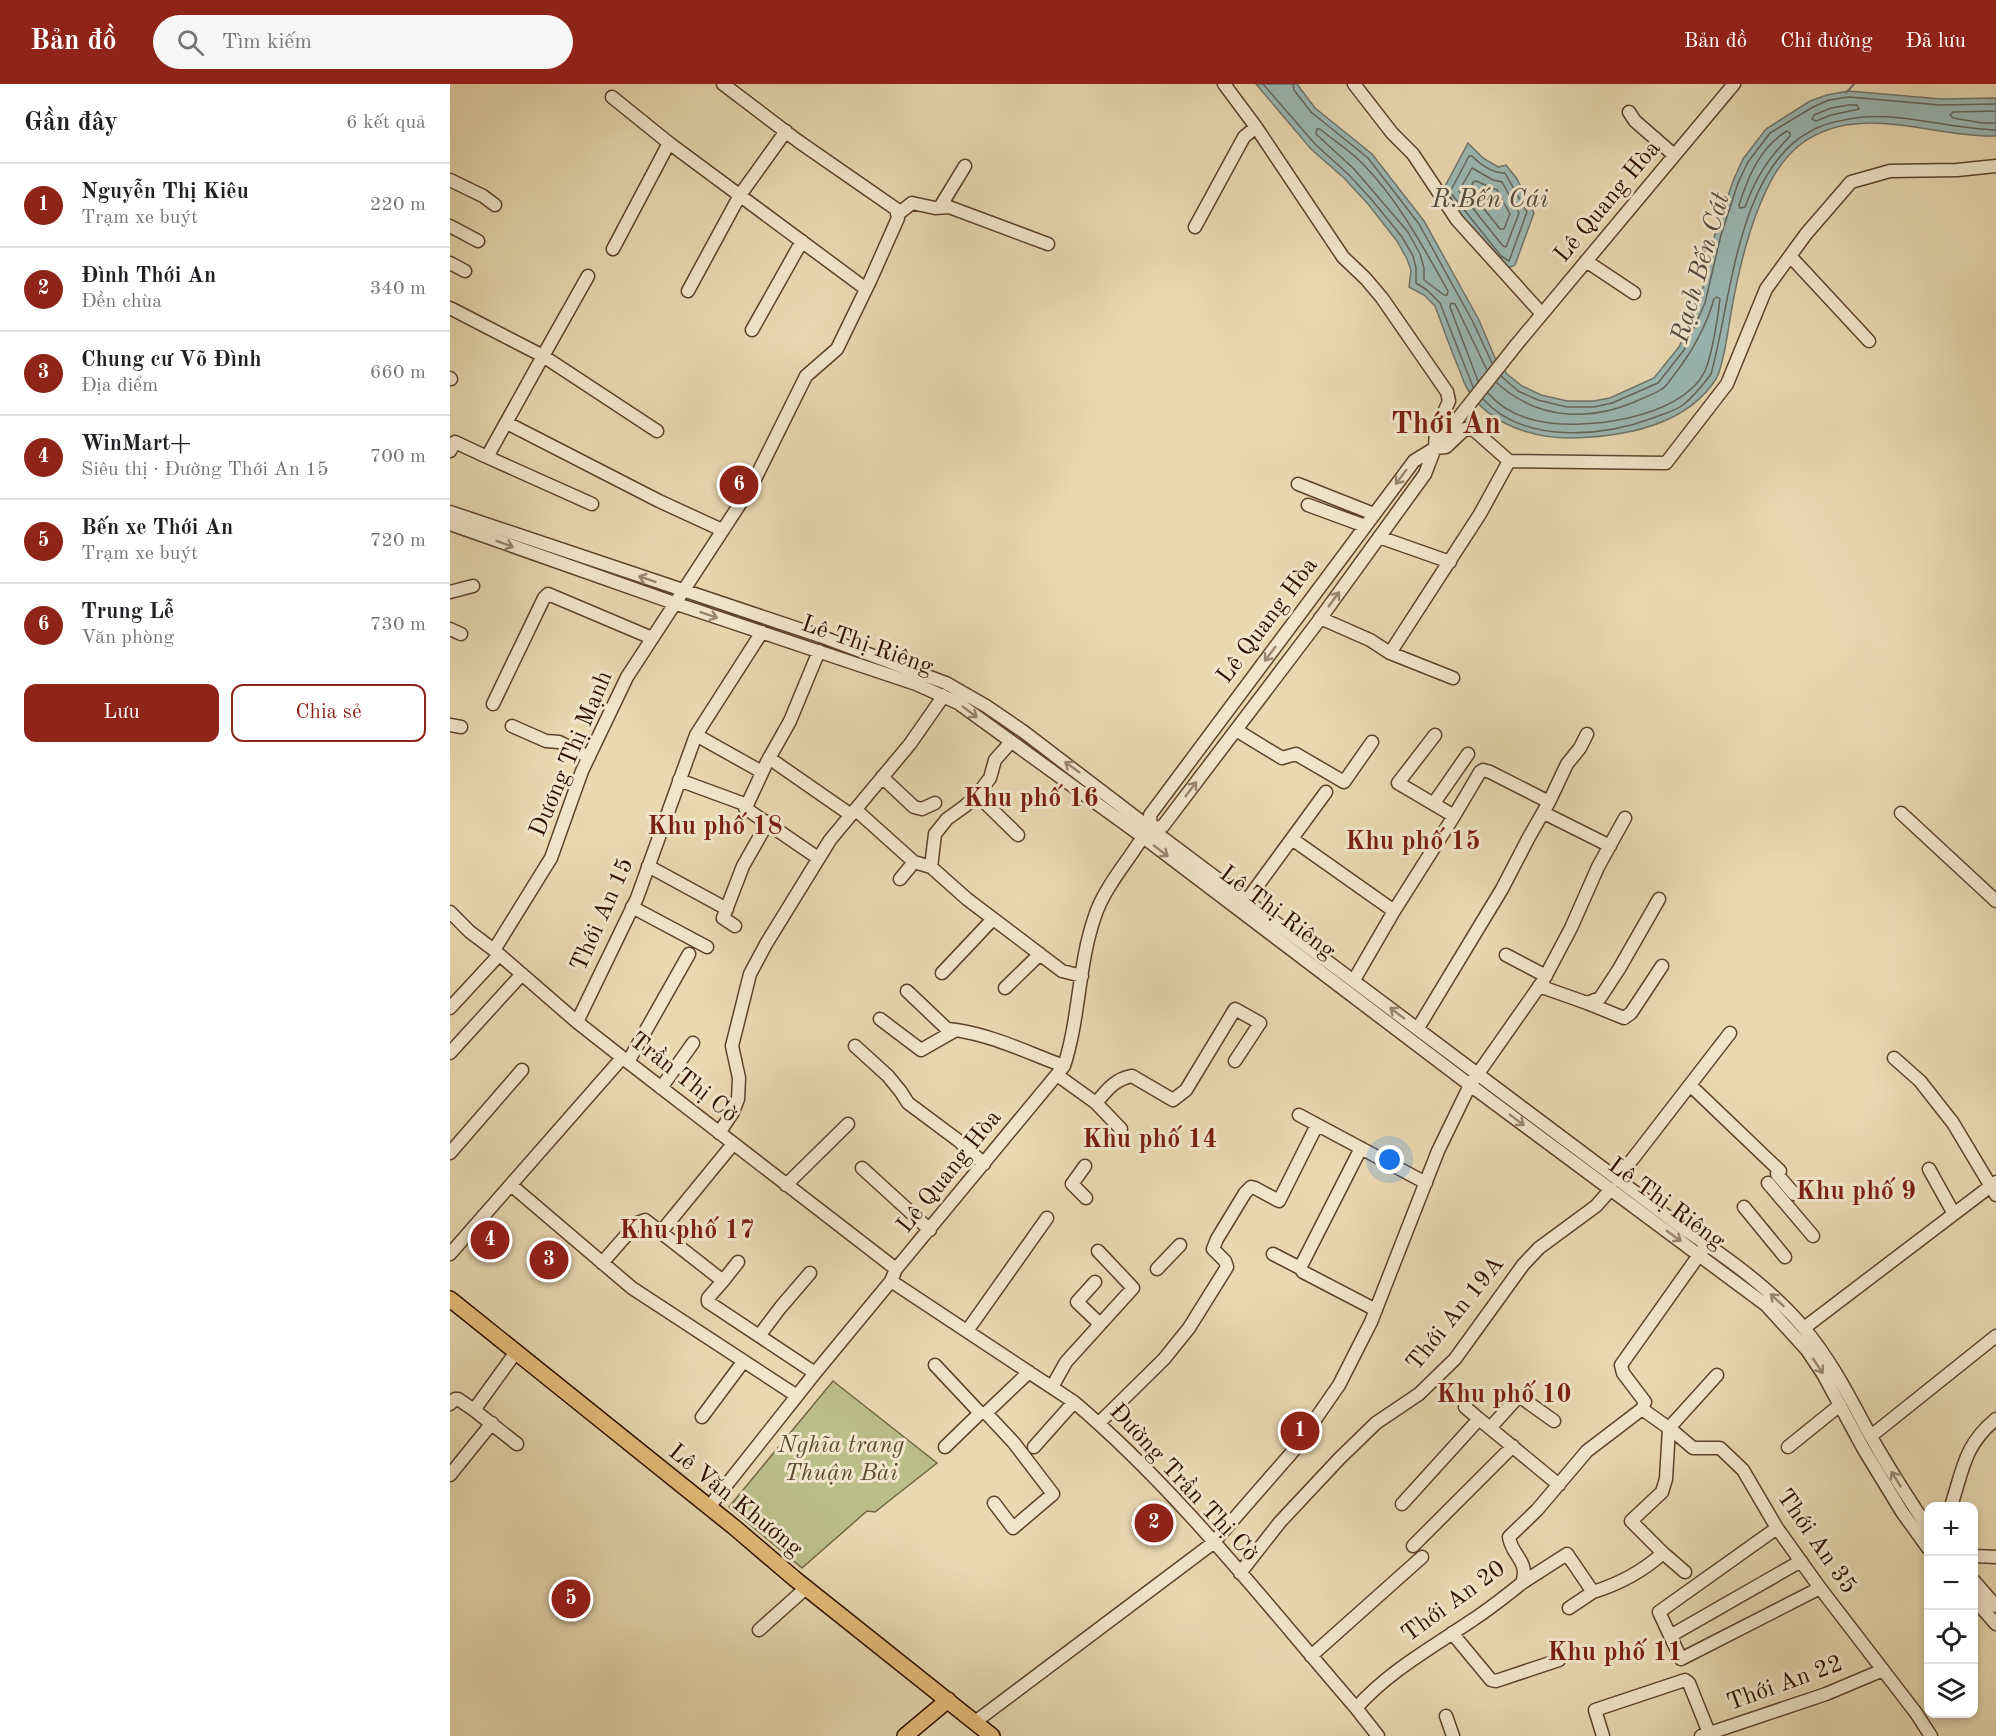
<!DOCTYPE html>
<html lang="vi">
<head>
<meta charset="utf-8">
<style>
  :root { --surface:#fff; --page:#f6f6f6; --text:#202124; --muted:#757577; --line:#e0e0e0; --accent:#8f2418 }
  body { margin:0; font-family:"Old Standard TT",serif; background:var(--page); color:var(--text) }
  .controls { position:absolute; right:18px; bottom:18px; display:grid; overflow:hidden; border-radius:12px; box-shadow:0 3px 9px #0003 }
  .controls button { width:54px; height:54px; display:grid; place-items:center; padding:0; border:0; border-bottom:2px solid var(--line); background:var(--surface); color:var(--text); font:30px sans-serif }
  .you { position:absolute; left:940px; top:1076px; width:21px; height:21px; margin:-15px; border:4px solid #fff; border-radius:50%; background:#1a73e8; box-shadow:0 0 0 9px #1a73e833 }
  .badge { display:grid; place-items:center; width:39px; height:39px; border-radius:50%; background:var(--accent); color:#fff; font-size:20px; font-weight:700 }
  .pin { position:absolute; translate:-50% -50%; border:3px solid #fff; box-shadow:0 2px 6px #0006 }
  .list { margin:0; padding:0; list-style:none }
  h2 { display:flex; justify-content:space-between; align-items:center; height:78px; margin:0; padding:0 24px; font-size:26px }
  h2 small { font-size:20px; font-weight:400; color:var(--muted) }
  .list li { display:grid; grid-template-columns:39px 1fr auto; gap:18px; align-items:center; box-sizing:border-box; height:84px; padding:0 24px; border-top:2px solid var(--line) }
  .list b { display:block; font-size:22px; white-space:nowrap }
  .list p { margin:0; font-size:20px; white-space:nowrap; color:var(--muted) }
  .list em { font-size:20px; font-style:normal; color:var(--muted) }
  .actions { display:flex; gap:12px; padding:18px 24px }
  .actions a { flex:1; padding:14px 0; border:2px solid var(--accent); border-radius:12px; text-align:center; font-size:21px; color:var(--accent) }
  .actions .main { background:var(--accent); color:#fff }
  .icon { flex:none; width:33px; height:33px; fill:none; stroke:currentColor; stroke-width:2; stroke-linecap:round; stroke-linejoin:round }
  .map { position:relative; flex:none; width:1546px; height:1652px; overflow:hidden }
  header { display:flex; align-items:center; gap:36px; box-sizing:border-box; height:84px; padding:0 30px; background:var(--accent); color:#fff }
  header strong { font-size:28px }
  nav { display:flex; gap:33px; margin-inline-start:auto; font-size:21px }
  .search { width:420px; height:54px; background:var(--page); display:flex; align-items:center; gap:15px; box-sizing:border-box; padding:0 21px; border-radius:33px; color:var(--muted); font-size:22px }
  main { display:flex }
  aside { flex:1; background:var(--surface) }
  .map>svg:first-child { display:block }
  .green { fill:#babe89; stroke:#746744; stroke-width:1.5 }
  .water { fill:#9ab8b5; stroke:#6f756d; stroke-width:1.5 }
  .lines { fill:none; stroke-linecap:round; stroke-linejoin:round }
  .shore { stroke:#64645a; stroke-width:1.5 }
  .stream { stroke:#6f756d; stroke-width:2 }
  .minor-casing { stroke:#5d422c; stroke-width:15 }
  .major-casing { stroke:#2e1000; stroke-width:18 }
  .minor { stroke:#f1e6cc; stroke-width:12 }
  .major { stroke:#e4bc78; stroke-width:15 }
  .oneway { stroke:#998670 }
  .labels { text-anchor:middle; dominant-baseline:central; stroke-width:6; stroke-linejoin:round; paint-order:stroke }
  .street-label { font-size:24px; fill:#2e1000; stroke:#f1e6cc }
  .park-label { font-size:24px; font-style:italic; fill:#5f4d30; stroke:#f1e6cc }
  .water-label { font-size:26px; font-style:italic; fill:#544b3f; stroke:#f1e6cc }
  .neighbourhood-label { font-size:26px; font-weight:bold; fill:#7a1f14; stroke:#f1e6cc }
  .district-label { font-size:30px; font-weight:bold; fill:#7a1f14; stroke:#f1e6cc }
</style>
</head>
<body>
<header>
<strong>Bản đồ</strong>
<div class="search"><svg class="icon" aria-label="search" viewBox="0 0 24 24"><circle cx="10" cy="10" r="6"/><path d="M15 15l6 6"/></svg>Tìm kiếm</div>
<nav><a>Bản đồ</a><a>Chỉ đường</a><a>Đã lưu</a></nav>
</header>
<main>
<aside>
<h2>Gần đây<small>6 kết quả</small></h2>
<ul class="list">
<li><span class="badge">1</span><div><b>Nguyễn Thị Kiêu</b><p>Trạm xe buýt</p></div><em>220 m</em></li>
<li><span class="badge">2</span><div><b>Đình Thới An</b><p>Đền chùa</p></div><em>340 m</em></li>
<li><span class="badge">3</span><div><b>Chung cư Võ Đình</b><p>Địa điểm</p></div><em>660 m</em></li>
<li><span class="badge">4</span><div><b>WinMart+</b><p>Siêu thị · Đường Thới An 15</p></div><em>700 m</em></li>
<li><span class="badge">5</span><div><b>Bến xe Thới An</b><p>Trạm xe buýt</p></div><em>720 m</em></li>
<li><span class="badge">6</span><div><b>Trung Lễ</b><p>Văn phòng</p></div><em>730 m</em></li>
</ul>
<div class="actions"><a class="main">Lưu</a><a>Chia sẻ</a></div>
</aside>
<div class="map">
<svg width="1546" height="1652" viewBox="0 0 1546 1652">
  <rect width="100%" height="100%" fill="#e9d9b1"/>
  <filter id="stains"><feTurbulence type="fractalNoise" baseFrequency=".00333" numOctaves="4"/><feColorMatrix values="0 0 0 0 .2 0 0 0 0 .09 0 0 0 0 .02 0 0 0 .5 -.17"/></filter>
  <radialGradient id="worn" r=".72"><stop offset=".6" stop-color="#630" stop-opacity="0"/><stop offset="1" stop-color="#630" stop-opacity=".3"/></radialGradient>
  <path class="green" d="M383,1297L487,1379L425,1428L417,1427L352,1484L279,1423Z"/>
  <path class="water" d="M806,0H847L865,24L922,70L974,137L1029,236L1045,274L1057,290L1072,302L1091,311L1117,317H1143L1160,314L1204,294L1229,263L1250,216L1265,150L1283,97L1293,75L1316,45L1360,17L1377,11L1398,7L1491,15L1546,14V52C1483,54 1408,17 1351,60C1329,77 1317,102 1307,128C1295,160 1287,194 1281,229C1278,245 1274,281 1266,295C1236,342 1172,353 1120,354C1082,354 1039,340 1018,306C1014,300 1012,292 1009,285C1000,264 993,243 985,222L974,211L959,203L961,186L957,175L947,157L918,120L894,94L861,65Z
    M1018,59L1033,74L1048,83L1056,81L1067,95L1084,129L1065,181C1058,186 1053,182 1047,177L992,108Z"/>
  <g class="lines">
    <path class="shore" d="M813,0L865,60L898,90L922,116L952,153L963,172L966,184V199L977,206L990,219L1023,303
      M843,0L844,6L861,28L918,74L969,140L1023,238L1042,279
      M1399,21H1407L1409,25L1381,31L1366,37L1362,35L1364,31L1381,24Z
      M1546,27L1503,28L1500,31L1503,34L1532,39H1546
      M867,45H870C884,57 901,67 913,80C949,117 973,163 998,207L997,211H994L974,196V184L970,170L958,148L904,85L866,50Z
      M1337,47L1340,49V52C1318,75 1306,93 1295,123L1290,124L1289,121C1298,93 1310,63 1337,47Z
      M1019,72H1022C1031,81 1042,89 1055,89L1077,128L1059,177L1051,172L1000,108Z
      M1022,84L1043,96L1052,98L1069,129L1056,163L1053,162L1009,107Z
      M1026,97L1047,106L1060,130L1054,145H1050L1020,107L1023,98Z
      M1051,292L1068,307L1088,316L1117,323H1144L1162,319L1208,299L1234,266L1255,219L1271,151L1288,99L1298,78L1320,49L1363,23L1379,16L1399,13L1490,21L1546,20
      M1028,297L1000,223L1001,219L1005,220L1037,286
      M1038,309C1050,323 1067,332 1084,336C1130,348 1232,335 1255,287C1262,271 1268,233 1270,215L1267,213L1264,215C1256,243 1242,268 1224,291C1220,296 1217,302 1212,305C1206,309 1198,312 1191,315C1142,338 1088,337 1046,298
      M1033,315C1073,360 1152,353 1203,334C1213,330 1225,327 1233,321C1244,312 1253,301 1261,290C1281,219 1287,85 1361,47C1376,38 1396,35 1414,33C1458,30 1502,45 1546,46"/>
    <path class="stream" d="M1396,9L1404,0"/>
    <g class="minor-casing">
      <path id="minor" d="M774,0L806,43L893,173L916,195L932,214L997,308L999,317L986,346L985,363
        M904,0L942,49L963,70L1007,136L1092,230
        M162,13L219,59L416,205
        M1179,28L1185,37L1224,71
        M0,96L33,112L45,121
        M490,123L515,82
        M448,130L462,119L485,124L499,123L598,160
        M0,142L28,157
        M745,143L794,53L806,43
        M163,165L219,59
        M1340,172L1419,257
        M1136,177L1184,209
        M0,179L15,187
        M238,207L290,111L336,47
        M0,224L93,272L138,192
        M302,246L352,157
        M0,294L1,295
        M57,339L209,417L272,446
        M0,367L5,358L37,373
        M848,400L924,430
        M142,420L37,373L93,272L207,347
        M858,421L915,442
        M0,428L370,552L496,599L536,622L574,648L701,745L1234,1145C1276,1173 1320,1204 1353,1243C1381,1276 1400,1314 1420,1351C1438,1383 1458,1414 1478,1444
        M0,440L224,519L466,600L508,619L693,753L1020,1001L1316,1221L1357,1266L1373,1290L1413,1364L1452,1428L1478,1464
        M929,453L1000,478
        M0,508L23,502
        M870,534L920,556L940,569L1003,594
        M0,545L11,550
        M940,569L1030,430L1059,377
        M43,620L94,514L98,510L202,554
        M0,641L11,643
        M62,642L96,657L109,658L139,673
        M786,646L832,674L846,670L894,698L922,658
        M246,651L312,688
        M319,674L401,731
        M432,693L464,723L472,725L485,719
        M229,696L297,721
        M527,711L568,751
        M1099,718L1117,680L1130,664L1137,650
        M984,719L1018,670
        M297,721L317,678L340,637L369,567
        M297,721L295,724L368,774
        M406,726L464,778L481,783L517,815L612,887L632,892
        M1094,729L1160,762
        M1451,729L1546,817
        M701,745L700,731L964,377L985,364L996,363L1015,345L1024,346L1059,377L1216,379L1277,300L1316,205L1356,150L1401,98L1440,87L1507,86L1546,82
        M842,755L944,827
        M198,782L277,825
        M481,783L485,750L497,735L515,722L527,711L540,694L545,676L560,659
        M450,795L464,778
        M797,816L876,708
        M182,823L257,863
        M0,828L20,848L44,866L127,938L178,978L446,1185
        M285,842L273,834L293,782L318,738
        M44,866L101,774L132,687L177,593L301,403L356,292L387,265L420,197L448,134L446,125L348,57L273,0
        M1056,871L1096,892
        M492,889L543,835
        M904,896L944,827L1004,732L948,699L985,651
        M1089,902L1137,919L1150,914L1169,885L1209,815
        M555,904L590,870
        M457,907L497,945L506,946
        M1137,919L1174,934L1181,929L1212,882
        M0,924L49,871
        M430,935L471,966L506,946C545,952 578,969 614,982
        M127,938L187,814L246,651L312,548
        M968,944L1052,805L1079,753L1099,718L1040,688L1033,686L1030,688L1004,732
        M405,962L438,992L451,1008L458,1019L509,1057L534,1080
        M0,969L72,890
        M1444,974L1470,997L1503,1039L1546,1111
        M178,978L239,870
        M607,991L646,1019C657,1006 665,995 682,992L723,1016L736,1006L785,925L810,939L785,977
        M1240,1001L1330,1087
        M211,1004L243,959
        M646,1019L671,1045
        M849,1031L976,1099
        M269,1049L283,1028L288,1015L289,994L282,962L300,890L316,860L380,756L460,660L490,617L492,611
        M0,1069L72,986
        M635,1082L622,1100L636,1114
        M412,1084L480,1146
        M1479,1085L1504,1130
        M1327,1090L1344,1110
        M1168,1094L1280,949
        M1318,1099L1363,1152
        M61,1101L182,1204L347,1312
        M336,1101L398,1040
        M1294,1123L1335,1173
        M211,1148L283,1060
        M0,1170L172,974
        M823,1170L850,1184L853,1188L926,1226
        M152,1179L187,1139L195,1136L273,1197L258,1214V1218L365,1289
        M850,1184L911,1064
        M707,1185L730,1161
        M273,1197L288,1178
        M441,1197L624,1318C729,1407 816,1520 906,1624L928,1652
        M645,1198L627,1218L650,1240
        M1354,1244L1546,1098
        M517,1247L597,1134
        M309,1252L330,1224L360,1189
        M485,1281L530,1329H536
        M602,1303L616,1278L683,1204L648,1167
        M0,1320L5,1315H8L24,1326L66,1268
        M1015,1323L1029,1335
        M1192,1325L1223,1347L1243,1364H1270L1293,1386L1327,1444L1370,1504L1466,1629L1481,1652
        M24,1326L67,1360
        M252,1333L293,1278
        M649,1339L714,1275L739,1244L777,1183L775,1177L763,1165L767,1155L795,1109L801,1103L805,1104L829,1117L865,1045L870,1043
        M1040,1344L1069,1312L1104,1337
        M1421,1352L1546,1252
        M495,1363L530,1329
        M584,1363L624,1318
        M1338,1363L1390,1321
        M0,1391L42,1339
        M544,1419L563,1444L603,1410L564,1359L536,1329L579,1288
        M952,1420L1029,1335L1109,1401
        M1501,1422C1513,1386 1514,1361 1546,1335
        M259,1423L365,1289L441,1197L446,1185L614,982C630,933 628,880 645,832C651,812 668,789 680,772C690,758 695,746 713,742L867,539L975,390L985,364L995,351L1067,260L1284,0
        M1327,1444L1209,1528L1231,1575L1370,1504
        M963,1462L1063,1362
        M1213,1469L1235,1488
        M1524,1472L1546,1473
        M790,1489L830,1438L889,1375L926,1339L969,1310L1005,1275L1073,1181L1089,1164L1146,1122L1161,1105
        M1524,1497L1546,1522
        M1072,1499L1117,1470L1143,1508C1169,1500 1192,1488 1213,1469L1181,1437L1212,1408L1216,1395L1219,1344L1267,1291
        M1524,1515L1546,1540
        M1119,1524L1143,1508
        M309,1546L356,1504
        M1002,1549L1041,1596L1046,1597L1109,1576
        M1220,1552L1351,1477
        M861,1572L972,1473
        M906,1624C940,1586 983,1563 1024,1535C1041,1524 1057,1511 1072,1499C1080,1477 1061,1471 1059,1453L1087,1426L1137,1367L1192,1325L1195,1318L1173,1289L1171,1281L1254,1164
        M996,1632L1003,1652
        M525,1638L763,1459L844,1366L889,1301L921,1238L988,1067L1020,1001L1093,897L1121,844L1148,783L1175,734
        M1153,1652L1145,1626L1235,1596L1239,1599L1259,1649
        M1251,1652L1376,1610L1433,1586"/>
    </g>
    <g class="major-casing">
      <path id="major" d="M0,1215L284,1443L345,1495L542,1652
        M455,1652L498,1616"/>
    </g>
    <use href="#minor" class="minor"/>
    <use href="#major" class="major"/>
  </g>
  <defs><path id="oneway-shaft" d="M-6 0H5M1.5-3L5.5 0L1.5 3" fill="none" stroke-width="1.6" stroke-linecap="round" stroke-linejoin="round" transform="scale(1.5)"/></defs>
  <g class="oneway">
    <use href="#oneway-shaft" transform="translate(951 393) rotate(127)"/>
    <use href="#oneway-shaft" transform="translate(55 460) rotate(20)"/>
    <use href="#oneway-shaft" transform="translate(197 495) rotate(-161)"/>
    <use href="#oneway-shaft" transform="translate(884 515) rotate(-54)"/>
    <use href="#oneway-shaft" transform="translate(259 531) rotate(18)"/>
    <use href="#oneway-shaft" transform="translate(820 570) rotate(127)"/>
    <use href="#oneway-shaft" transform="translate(520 628) rotate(37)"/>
    <use href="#oneway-shaft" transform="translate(622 683) rotate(-144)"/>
    <use href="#oneway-shaft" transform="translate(741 705) rotate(-53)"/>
    <use href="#oneway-shaft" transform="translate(711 767) rotate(37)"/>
    <use href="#oneway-shaft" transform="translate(947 929) rotate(-143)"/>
    <use href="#oneway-shaft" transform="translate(1067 1036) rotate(37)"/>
    <use href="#oneway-shaft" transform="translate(1224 1152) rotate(36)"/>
    <use href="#oneway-shaft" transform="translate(1327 1216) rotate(-137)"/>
    <use href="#oneway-shaft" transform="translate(1368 1282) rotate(56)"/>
    <use href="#oneway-shaft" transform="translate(1446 1395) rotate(-122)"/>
  </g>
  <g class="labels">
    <g class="street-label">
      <text transform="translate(1158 118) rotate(-50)">Lê Quang Hòa</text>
      <text transform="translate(818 537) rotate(-53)">Lê Quang Hòa</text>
      <text transform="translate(417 562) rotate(19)">Lê Thị Riêng</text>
      <text transform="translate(122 670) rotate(-67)">Dương Thị Mạnh</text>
      <text transform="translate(827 829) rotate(37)">Lê Thị Riêng</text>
      <text transform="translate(153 831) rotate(-66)">Thới An 15</text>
      <text transform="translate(233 994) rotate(38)">Trần Thị Cờ</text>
      <text transform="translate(500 1088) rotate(-51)">Lê Quang Hòa</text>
      <text transform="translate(1216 1120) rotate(36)">Lê Thị Riêng</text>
      <text transform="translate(1006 1230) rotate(-51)">Thới An 19A</text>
      <text transform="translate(733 1399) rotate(47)">Đường Trần Thị Cờ</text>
      <text transform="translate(285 1417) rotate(39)">Lê Văn Khương</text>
      <text transform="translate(1366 1458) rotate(55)">Thới An 35</text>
      <text transform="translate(1004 1518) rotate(-36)">Thới An 20</text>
      <text transform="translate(1335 1600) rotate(-20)">Thới An 22</text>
    </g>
    <g class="park-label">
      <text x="391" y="1362">Nghĩa trang<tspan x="391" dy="28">Thuận Bài</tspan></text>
    </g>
    <g class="water-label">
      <text x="1040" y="116">R.Bến Cái</text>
      <text transform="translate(1251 184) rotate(-74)">Rạch Bến Cát</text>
    </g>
    <g class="neighbourhood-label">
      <text x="581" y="715">Khu phố 16</text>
      <text x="265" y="743">Khu phố 18</text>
      <text x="963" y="758">Khu phố 15</text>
      <text x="700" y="1056">Khu phố 14</text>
      <text x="1406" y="1108">Khu phố 9</text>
      <text x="237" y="1147">Khu phố 17</text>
      <text x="1054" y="1311">Khu phố 10</text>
      <text x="1165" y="1569">Khu phố 11</text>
    </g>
    <g class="district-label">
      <text x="996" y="341">Thới An</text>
    </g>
  </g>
  <rect width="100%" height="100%" filter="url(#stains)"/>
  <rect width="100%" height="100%" fill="url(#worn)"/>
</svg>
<div class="controls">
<button>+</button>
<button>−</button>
<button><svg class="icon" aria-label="locate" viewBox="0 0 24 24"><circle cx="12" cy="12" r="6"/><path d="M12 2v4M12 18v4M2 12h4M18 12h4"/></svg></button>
<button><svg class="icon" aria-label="layers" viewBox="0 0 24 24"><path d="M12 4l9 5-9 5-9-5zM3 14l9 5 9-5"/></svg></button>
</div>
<div class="you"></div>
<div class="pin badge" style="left:850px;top:1347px">1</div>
<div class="pin badge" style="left:704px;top:1439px">2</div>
<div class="pin badge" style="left:99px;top:1176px">3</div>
<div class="pin badge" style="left:40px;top:1156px">4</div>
<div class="pin badge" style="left:121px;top:1515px">5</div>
<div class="pin badge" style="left:289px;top:401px">6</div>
</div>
</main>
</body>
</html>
